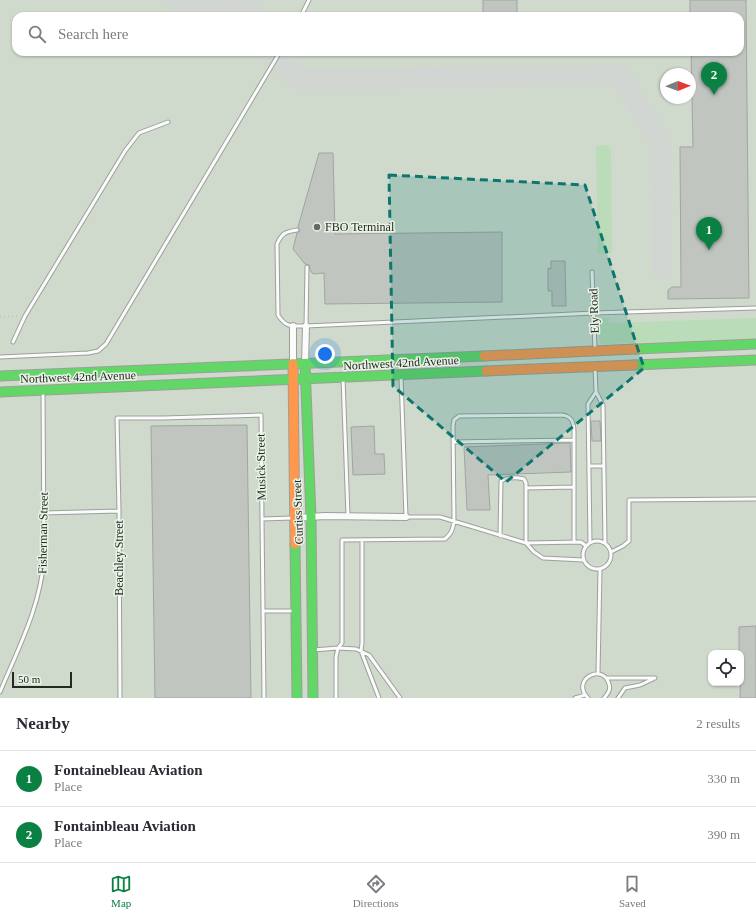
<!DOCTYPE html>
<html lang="en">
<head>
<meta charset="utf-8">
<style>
  :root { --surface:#fff; --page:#f2f2f3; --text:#2b2b33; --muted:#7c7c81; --line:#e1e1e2; --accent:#0b8043 }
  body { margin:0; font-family:"Times New Roman",serif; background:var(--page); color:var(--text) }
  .controls { position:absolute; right:12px; bottom:12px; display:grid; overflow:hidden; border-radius:8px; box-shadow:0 1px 3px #0004 }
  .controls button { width:36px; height:36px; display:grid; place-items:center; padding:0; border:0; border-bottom:1px solid var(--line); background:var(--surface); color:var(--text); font:20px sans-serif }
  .compass { position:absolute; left:660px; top:68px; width:36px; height:36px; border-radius:50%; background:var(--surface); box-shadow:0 1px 3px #0004; rotate:89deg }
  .scale { position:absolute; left:12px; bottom:10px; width:60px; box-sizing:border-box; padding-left:4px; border:2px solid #252924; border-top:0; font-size:11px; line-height:14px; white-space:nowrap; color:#252924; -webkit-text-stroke:3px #e8f3e6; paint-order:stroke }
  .you { position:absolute; left:325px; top:354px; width:14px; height:14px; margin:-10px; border:3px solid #fff; border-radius:50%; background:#1a73e8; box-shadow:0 0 0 6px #1a73e833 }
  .badge { display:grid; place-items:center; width:26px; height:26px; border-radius:50%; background:var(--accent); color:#fff; font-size:13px; font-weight:700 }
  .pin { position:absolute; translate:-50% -33px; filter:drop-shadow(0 1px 2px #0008) }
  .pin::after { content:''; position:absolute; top:21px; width:14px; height:12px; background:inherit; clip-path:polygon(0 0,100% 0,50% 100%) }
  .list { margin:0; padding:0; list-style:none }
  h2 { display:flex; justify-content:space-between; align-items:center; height:52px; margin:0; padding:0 16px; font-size:17px }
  h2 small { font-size:13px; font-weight:400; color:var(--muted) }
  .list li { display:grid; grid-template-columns:26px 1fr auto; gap:12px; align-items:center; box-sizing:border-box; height:56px; padding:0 16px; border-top:1px solid var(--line) }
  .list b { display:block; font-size:15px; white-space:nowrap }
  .list p { margin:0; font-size:13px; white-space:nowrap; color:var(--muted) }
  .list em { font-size:13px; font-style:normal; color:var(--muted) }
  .icon { flex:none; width:22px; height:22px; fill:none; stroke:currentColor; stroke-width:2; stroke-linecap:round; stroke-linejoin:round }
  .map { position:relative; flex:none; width:756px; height:698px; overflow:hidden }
  .search { position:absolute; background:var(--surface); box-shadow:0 1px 3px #0004; left:12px; right:12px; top:12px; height:44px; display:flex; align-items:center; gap:10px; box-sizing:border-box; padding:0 14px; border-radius:12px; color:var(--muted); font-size:15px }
  .sheet { height:164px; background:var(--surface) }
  nav { display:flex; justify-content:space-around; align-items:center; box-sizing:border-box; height:56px; border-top:1px solid var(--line); background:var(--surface); font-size:11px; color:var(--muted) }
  nav a { display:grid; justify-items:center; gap:2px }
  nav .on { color:var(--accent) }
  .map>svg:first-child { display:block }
  .built { fill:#cfdacd; fill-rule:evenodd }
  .green { fill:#bbdcb8 }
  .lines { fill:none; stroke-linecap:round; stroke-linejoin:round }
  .taxiway { stroke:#d2d6d2; stroke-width:21 }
  .building { fill:#c0c5c0; stroke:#a0a5a0 }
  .lane-casing { stroke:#9ca09b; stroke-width:5 }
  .street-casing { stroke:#9ca09b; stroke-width:8 }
  .fast-casing { stroke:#9ca09b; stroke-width:11 }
  .slow-casing { stroke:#9ca09b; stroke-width:11 }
  .path { stroke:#c0c2bf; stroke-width:1.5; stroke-dasharray:1 3; stroke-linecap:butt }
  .lane { stroke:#fafbfa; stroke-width:3 }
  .street { stroke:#fafbfa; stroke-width:6 }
  .fast { stroke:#63d668; stroke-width:9 }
  .slow { stroke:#ff974d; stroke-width:9 }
  .marked { fill:#0f766e; fill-opacity:0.2; stroke:#0f766e; stroke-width:3; stroke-dasharray:8 5; stroke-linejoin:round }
  .poi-dot { fill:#656a64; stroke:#e8f3e6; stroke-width:1.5 }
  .labels { text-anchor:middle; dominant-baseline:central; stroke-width:3; stroke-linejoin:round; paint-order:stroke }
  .poi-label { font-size:12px; fill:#252924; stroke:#e8f3e6; text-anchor:start }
  .street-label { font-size:12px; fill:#252924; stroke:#e8f3e6 }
</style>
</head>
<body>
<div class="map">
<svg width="756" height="698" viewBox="0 0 756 698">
  <rect width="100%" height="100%" fill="#dde3dc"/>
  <path class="built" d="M0,0H756V698H0ZM16,16H740V52H16ZM666,74H690V98H666ZM711,653H741V683H711Z"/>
  <path class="green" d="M606,145L609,146L611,150L612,253L598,254L596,146Z
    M609,317V323L756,318V339L601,344C598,336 597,325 604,318Z"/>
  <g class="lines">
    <path class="taxiway" d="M175,0C195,6 213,8 232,0
      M252,0L250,8L252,16
      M265,52L300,79L621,76L660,143L662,268"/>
  </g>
  <path class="building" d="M483,0H517V16H483Z
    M690,0H746L749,298L668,299V290L672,287H681L680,147H693L691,52H740V16H690Z
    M319,153H333L335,234L502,232V302L325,304L324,273L313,274L310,270L309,265L305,264L293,249L297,233L300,231L298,227Z
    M551,261H565L566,306H552V291H548V268L551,269Z
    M591,421H600L601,441H592Z
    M247,425L251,698H155L151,426Z
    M374,426L375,454H384L385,474L353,475L351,427Z
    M570,443L571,472L488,475L490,510H467L464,447Z
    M756,626V698H740L741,653H739V627Z"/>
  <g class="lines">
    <g class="lane-casing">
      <path id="lane" d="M301,16L309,0
        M297,230C285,232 282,233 277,244L278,315C286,328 292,326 306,326L307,267
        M592,272L595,349
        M306,326L594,313L756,308
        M13,342L25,316L125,151L139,133L168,122
        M0,357L88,353L98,351L106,344L280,52
        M595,367L596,392L603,405L605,543
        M401,376L406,517H440L526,543L581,542L586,546
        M343,378L348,516
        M453,442L574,440
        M589,466H604
        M526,488L574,487
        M43,513L119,511
        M262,519L264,698
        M500,536L501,481C508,477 516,477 524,479L526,483V543L534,552L543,558L583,560
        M362,540V643L361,651L379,698
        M583 555a14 14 0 1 1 28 0a14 14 0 1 1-28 0Z
        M590,543L588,404L596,392
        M611,552L623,546L629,541V500L756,499
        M263,611H295
        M313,650L338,648L342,643V540L445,539C451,534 453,530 454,521L453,426L454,420L459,416L562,415C572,416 574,423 574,432V542
        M598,674L600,569
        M607,678H655
        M0,692C18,649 41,605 44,558L43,392
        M120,698L119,511L117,418H164L261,415L262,519L293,518
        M336,698V657L338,648L356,649L369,655L400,698
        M575,698L585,695
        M588,698C570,680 603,662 609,684C611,689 608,694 604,698
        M618,698L625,688L640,685L653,679"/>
    </g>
    <g class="street-casing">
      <path id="street" d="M293,326V364
        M305,364L306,326
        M296,518L324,516L406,517"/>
    </g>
    <g class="fast-casing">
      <path id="fast" d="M636,349L756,344
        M305,364L311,517L313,698
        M634,365L756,360
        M0,376L484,356
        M0,392L486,371
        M295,544L297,698"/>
    </g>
    <g class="slow-casing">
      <path id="slow" d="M484,356L636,349
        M293,364L295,544
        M486,371L634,365"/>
    </g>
    <path class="path" d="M0,317L20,316"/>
    <use href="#lane" class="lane"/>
    <use href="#street" class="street"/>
    <use href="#fast" class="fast"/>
    <use href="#slow" class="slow"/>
  </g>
  <path class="marked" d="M389,175L585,185L644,368L506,482L393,386Z"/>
  <circle class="poi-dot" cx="317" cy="227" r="4"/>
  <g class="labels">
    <g class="poi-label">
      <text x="325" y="227">FBO Terminal</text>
    </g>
    <g class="street-label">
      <text transform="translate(594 311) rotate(-92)">Ely Road</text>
      <text transform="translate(401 363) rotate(-3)">Northwest 42nd Avenue</text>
      <text transform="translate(78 377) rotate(-2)">Northwest 42nd Avenue</text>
      <text transform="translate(261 467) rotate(-91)">Musick Street</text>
      <text transform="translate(298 512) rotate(-92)">Curtiss Street</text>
      <text transform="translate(43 533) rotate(-89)">Fisherman Street</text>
      <text transform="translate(119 558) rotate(-90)">Beachley Street</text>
    </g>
  </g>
</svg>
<div class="controls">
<button><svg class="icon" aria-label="locate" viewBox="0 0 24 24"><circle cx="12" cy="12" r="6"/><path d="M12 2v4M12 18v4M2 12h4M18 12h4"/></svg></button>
</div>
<svg class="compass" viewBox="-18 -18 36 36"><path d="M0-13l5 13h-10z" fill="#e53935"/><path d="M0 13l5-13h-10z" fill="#7c7c81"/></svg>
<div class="scale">50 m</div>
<div class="you"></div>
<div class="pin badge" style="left:709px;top:250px">1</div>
<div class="pin badge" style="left:714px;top:95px">2</div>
<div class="search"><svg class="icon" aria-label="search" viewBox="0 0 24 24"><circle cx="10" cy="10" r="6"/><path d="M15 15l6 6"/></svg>Search here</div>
</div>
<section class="sheet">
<h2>Nearby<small>2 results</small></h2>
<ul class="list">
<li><span class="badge">1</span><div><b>Fontainebleau Aviation</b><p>Place</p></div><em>330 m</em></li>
<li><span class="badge">2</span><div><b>Fontainbleau Aviation</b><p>Place</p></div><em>390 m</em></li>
</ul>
</section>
<nav>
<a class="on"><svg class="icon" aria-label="map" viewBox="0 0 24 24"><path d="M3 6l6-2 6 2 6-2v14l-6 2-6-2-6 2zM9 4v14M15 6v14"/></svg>Map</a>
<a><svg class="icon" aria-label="directions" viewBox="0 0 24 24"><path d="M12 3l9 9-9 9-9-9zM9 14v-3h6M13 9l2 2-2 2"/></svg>Directions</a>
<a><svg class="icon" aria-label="saved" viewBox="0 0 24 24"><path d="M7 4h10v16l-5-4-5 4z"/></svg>Saved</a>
</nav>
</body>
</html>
